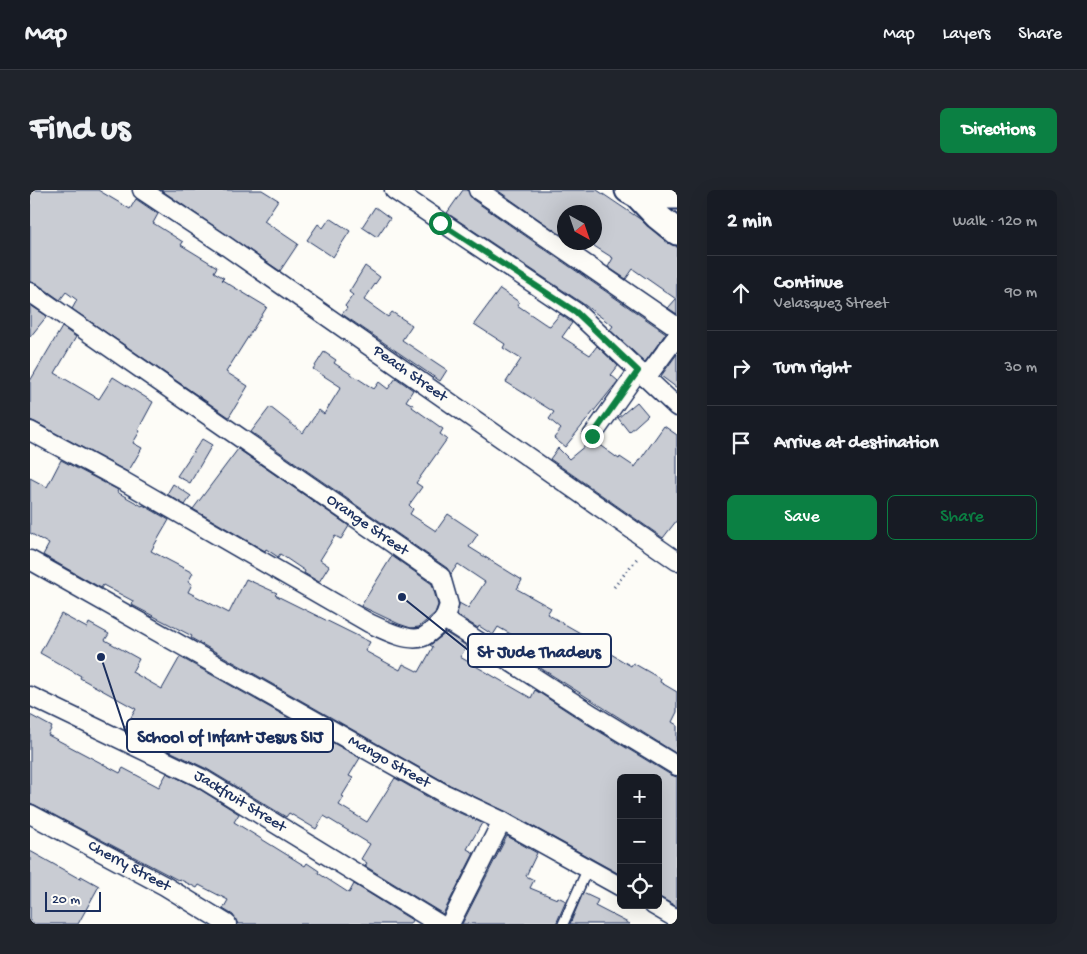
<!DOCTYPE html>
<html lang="en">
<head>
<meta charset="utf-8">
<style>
  :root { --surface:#171b24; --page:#20242c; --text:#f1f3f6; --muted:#9ea1a6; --line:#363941; --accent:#0b8043 }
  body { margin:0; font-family:"Gochi Hand",sans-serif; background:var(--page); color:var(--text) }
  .controls { position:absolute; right:15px; bottom:15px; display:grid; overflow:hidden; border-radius:8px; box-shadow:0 5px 20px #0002 }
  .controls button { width:45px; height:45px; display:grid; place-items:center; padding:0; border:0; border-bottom:1px solid var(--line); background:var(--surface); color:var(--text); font:25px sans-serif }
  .compass { position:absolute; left:527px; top:15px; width:45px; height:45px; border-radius:50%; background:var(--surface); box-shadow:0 5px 20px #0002; rotate:140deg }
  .scale { position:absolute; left:15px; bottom:12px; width:56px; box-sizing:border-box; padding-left:5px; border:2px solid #1b2f5e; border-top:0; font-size:14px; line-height:18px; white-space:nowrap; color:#1b2f5e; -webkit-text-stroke:4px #fdfcf7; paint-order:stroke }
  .stop { position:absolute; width:15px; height:15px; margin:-11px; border:4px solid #0b8043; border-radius:50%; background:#fff }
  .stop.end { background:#0b8043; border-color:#fff; box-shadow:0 1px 5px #0008 }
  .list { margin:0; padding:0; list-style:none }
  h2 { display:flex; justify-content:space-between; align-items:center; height:65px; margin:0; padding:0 20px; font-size:21px }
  h2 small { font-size:16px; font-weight:400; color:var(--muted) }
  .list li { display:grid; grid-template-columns:32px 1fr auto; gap:15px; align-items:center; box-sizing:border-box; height:75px; padding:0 20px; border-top:1px solid var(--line) }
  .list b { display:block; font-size:19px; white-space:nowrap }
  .list p { margin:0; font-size:16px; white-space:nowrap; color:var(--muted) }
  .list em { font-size:16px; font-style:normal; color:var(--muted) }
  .actions { display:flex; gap:10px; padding:15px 20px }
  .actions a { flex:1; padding:11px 0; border:1px solid var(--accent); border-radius:8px; text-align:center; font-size:18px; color:var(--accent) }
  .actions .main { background:var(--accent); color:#fff }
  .icon { flex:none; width:28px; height:28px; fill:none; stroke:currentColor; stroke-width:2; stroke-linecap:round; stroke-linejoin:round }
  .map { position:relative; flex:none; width:647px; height:734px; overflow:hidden; border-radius:8px }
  header { display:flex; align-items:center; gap:30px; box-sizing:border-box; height:70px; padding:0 25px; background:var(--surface); border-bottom:1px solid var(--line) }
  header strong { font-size:24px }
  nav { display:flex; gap:28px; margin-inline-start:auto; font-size:18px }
  .intro { display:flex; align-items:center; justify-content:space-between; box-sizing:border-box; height:120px; padding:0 30px }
  h1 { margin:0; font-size:35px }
  .button { padding:12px 22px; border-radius:8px; background:var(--accent); color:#fff; font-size:18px; font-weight:700 }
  main { display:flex; gap:30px; padding:0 30px }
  aside { flex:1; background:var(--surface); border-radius:8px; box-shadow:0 5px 20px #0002 }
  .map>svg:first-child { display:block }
  .building { fill:#c9ccd3; stroke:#1b2f5e }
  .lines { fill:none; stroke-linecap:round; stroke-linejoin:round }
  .service-casing { stroke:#1b2f5e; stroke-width:12 }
  .minor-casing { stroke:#1b2f5e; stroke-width:21 }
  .secondary-casing { stroke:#1b2f5e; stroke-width:29 }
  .path { stroke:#1b2f5e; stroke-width:3; stroke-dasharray:1 4; stroke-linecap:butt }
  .service { stroke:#fdfcf7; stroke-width:9 }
  .minor { stroke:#fdfcf7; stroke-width:18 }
  .secondary { stroke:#fdfcf7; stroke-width:25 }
  .route { stroke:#0b8043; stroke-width:6 }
  .labels { text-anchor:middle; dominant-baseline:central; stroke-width:5; stroke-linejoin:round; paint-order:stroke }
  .street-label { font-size:16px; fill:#1b2f5e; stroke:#fdfcf7 }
  .leader { fill:none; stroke:#1b2f5e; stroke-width:2 }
  .callout-dot { fill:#1b2f5e; stroke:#fdfcf7; stroke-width:2 }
  .callout { fill:#fdfcf7; stroke:#1b2f5e; stroke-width:2 }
  .callout-label { font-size:18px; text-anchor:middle; font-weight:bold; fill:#1b2f5e }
</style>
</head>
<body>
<header>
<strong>Map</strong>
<nav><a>Map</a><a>Layers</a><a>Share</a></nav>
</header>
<div class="intro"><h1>Find us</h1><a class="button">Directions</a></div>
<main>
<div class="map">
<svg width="647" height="734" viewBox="0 0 647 734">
  <rect width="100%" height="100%" fill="#fdfcf7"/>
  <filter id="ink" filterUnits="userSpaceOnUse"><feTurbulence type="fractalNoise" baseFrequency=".02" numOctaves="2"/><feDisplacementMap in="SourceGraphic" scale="10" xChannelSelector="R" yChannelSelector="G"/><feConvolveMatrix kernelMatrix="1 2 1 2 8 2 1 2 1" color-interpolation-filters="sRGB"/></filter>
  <g filter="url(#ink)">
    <path class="building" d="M0,0H68L100,19L106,9L128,24L123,33L153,52L151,55L187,77L184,82L194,88L192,90L237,117L196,182L218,196L199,227L42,119L47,110L36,102L30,110L6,93L0,92Z
      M131,0H232L248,10L234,31L268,54L250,81Z
      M433,0H438L442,9L636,143L615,172L580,140L583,136L552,113L417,23Z
      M467,0H567L610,29L638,53L647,56V124L638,118L646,109L603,79L596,89L578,77L583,68L564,56V22H534V47Z
      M345,17L360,28L347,47L332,37Z
      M300,28L320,41L303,67L277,50L288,34L293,38Z
      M335,76L350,87L334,110L358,127L362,122L382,135L372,150L417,180L410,191L312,124L317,118L315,116L323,105L319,102Z
      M470,99L489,112L487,115L515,134L520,136L530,124L542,133L532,147L560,165L567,156L588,176L581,185L588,191L535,257L524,248L531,239L519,229L524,222L476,192L491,169L473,158L475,154L444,134Z
      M0,115L17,126L0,147Z
      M32,137L46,147L25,183L69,209L83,187L123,212L108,240L110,241L103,253L112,258L98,282L5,232L0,230V191Z
      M294,162L306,170L304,173L344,199L349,192L358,199L366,188L383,200L376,211L383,215L382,217L413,239L410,244L417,249L386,293L392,297L379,315L383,319L380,324L406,341L418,324L448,344L439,357L492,390L487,399L521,418L517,424L573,456L571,458L601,476L603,473L631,489L630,492L647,502V522L642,532L647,535V564L493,467L500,455L468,437L463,445L449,436L448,438L427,425L429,413L438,418L455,392L428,374L421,384L417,378L221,242L240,217L273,243L289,220L294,224L311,197L283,179Z
      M647,164V198L631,186Z
      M607,212L618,225L599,242L588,228Z
      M634,236L647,245V330L633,348L520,269L528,258L539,269L556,255L562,257L568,254L589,269L590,267L605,277Z
      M172,249L182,255L160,293L147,286Z
      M208,259L319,336L311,349L305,346L290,370L299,376L289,392L274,383L275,381L250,364L248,367L236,359L235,361L163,319Z
      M31,270L88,300L87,302L112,316L113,315L139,330L121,361L163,383L158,392L162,394L158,402L199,423L216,389L247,403L245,405L340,452L335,461L370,480L373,474L389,482L403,457L400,455L416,443L437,456L430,467L501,508L505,500L557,534L641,585L647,587V717L628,706V588H591V685L477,622L420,595L161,448L162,446L102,415L103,411L73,395L71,398L13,365L19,354L0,343V288L17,297Z
      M143,294L161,306L155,315L137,304Z
      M362,366L402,394L408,415L405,423L389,437L381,438L369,434L331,416Z
      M31,424L57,438L59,433L79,444L75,450L109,469L102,482L132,499L150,467L330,568L319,586L323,588L312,606L314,607L309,615L337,632L365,588L410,614L452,633L437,659L444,663L413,724L335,676L337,673L331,669L340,654L294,626L286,639L259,623L256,627L177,579L94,539L106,519L50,488L51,486L10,463Z
      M0,525L22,537L18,545L90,583L93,578L129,597L137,583L166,597L209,624L204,632L275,676L277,673L289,681L288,683L319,703L324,694L382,730L380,734H208L203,725L193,719L198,710L169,695L167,698L149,689L148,690L5,615L0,613Z
      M477,646L507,663L496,686L504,690L500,698L527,709L528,707L536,711L526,734H432Z
      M0,661L50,689L51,686L69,696L48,734H0Z
      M553,703L568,710L565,716L600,734H540Z"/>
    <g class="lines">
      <g class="service-casing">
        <path id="service" d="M533,734L558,678"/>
      </g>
      <g class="minor-casing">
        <g id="minor">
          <path id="s1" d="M112,0L196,56L647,371"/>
          <path d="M364,0L546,122L647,217"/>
          <path d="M448,0L647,137"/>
          <path id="s2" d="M0,102L411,387L419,415L414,429"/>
          <path d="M616,188L647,146"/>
          <path d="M0,241L95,292L339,433C352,439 378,453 393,447C400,444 408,435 414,429"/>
          <path d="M562,246L608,181"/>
          <path id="s3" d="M0,370L415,604L472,631L591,697"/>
          <path d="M414,429L563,525L647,576"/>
          <path id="s4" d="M0,506L171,588L409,734"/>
          <path id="s5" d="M0,624L135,696L197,734"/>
          <path d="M623,715L647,729"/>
          <path d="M420,734L472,631"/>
        </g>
      </g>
      <g class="secondary-casing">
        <path id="secondary" d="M598,0L607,5L627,26L647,42
          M607,5L647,6"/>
      </g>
      <path class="path" d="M584,397L609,366"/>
      <use href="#service" class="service"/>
      <use href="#minor" class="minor"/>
      <use href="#secondary" class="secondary"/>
    </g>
  </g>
  <g class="lines" filter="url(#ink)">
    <path class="route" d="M410,33L546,122L608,181L562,246"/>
  </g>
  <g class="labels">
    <g class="street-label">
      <text stroke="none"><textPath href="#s1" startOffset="325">Peach Street</textPath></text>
      <text stroke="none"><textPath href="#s2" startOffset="410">Orange Street</textPath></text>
      <text stroke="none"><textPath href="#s3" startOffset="412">Mango Street</textPath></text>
      <text stroke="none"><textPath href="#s4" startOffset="235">Jackfruit Street</textPath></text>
      <text stroke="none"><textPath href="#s5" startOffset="112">Cherry Street</textPath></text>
    </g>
  </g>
  <path class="leader" d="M372 407L438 460M71 467L97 546"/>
  <g class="callout-dot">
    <circle cx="372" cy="407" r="5"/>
    <circle cx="71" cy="467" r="5"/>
  </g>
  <g class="callout">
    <rect x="438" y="444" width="143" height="33" rx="5"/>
    <rect x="97" y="529" width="206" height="33" rx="5"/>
  </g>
  <g class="callout-label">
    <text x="509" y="467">St Jude Thadeus</text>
    <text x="200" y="552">School of Infant Jesus SIJ</text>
  </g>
</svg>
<div class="controls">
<button>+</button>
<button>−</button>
<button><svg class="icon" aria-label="locate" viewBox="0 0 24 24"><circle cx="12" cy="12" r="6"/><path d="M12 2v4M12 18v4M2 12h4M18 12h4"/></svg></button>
</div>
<svg class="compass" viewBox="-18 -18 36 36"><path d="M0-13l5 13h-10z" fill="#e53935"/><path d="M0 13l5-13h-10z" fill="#9ea1a6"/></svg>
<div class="scale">20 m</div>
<div class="stop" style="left:410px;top:33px"></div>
<div class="stop end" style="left:562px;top:246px"></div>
</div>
<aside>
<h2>2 min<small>Walk · 120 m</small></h2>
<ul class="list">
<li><svg class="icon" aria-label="ahead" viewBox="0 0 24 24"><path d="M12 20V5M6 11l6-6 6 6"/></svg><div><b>Continue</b><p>Velasquez Street</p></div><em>90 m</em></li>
<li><svg class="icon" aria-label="right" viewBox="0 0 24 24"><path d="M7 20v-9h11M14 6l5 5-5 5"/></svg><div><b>Turn right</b></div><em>30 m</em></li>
<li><svg class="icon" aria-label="arrive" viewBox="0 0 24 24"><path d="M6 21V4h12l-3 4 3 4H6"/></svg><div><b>Arrive at destination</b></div></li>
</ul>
<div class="actions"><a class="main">Save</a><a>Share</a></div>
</aside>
</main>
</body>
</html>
